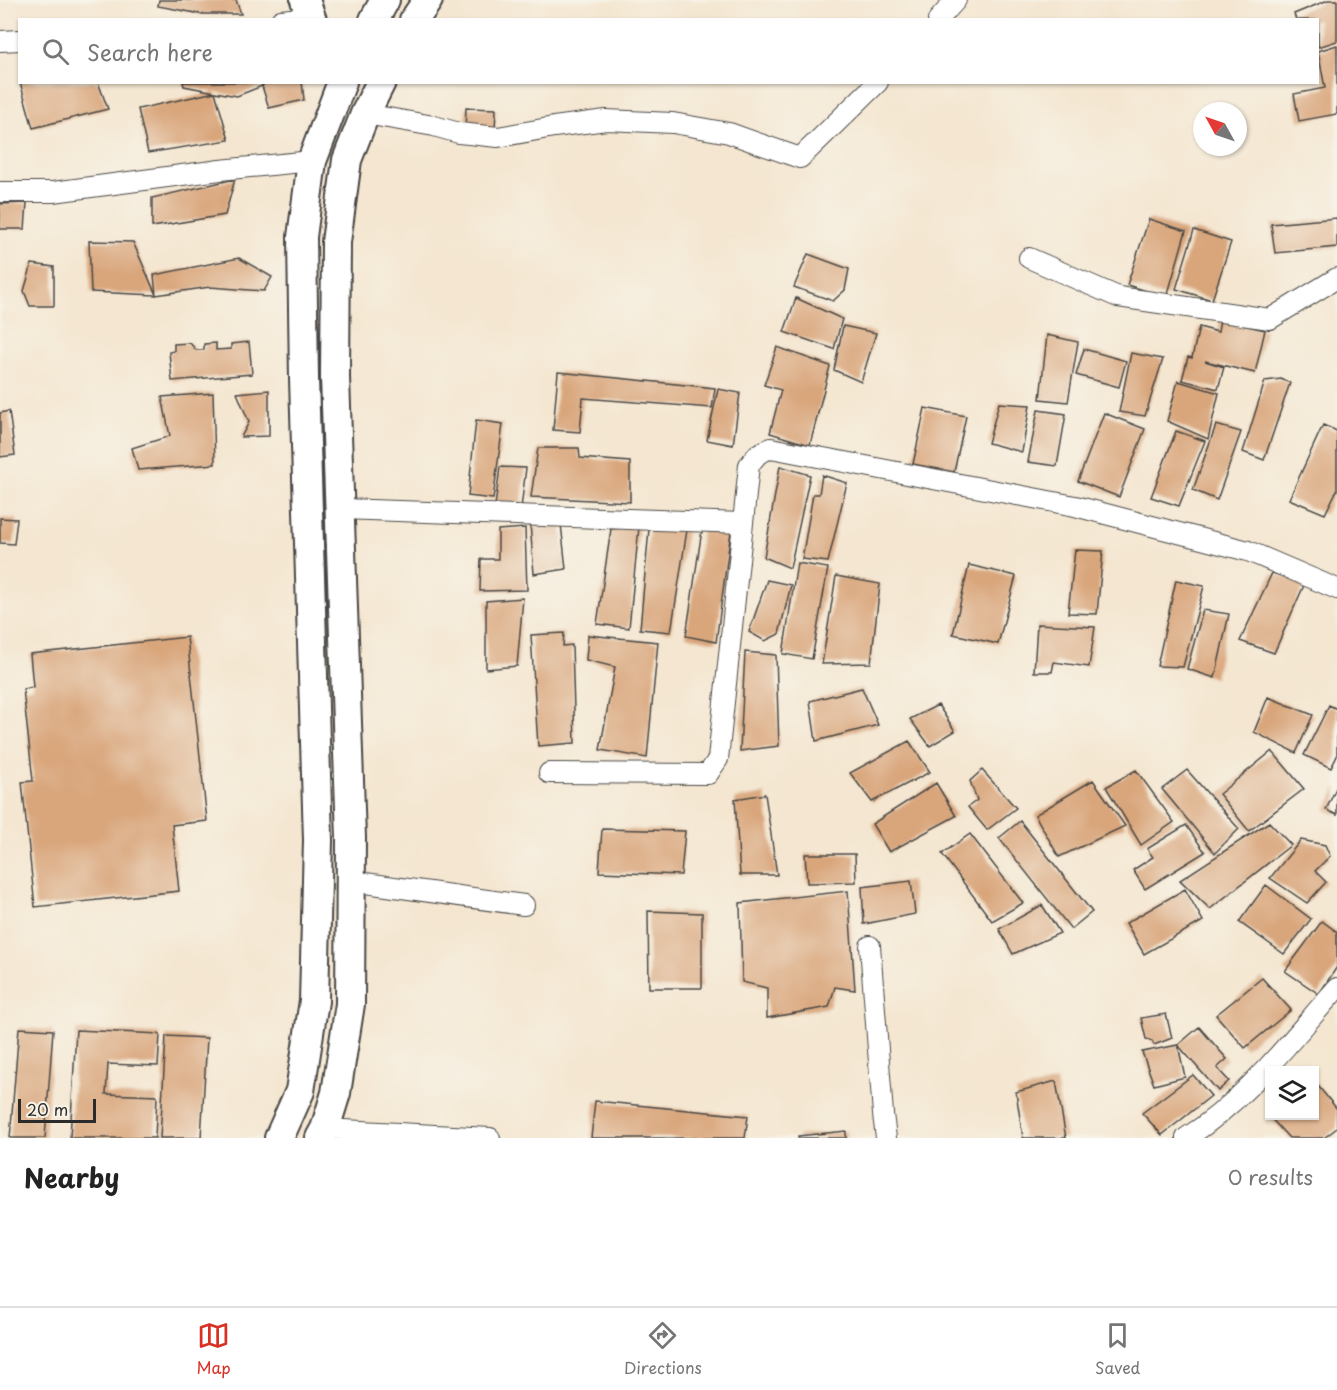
<!DOCTYPE html>
<html lang="en">
<head>
<meta charset="utf-8">
<style>
  :root { --surface:#fff; --page:#f2f2f2; --text:#222; --muted:#767676; --line:#e0e0e0; --accent:#d93025 }
  body { margin:0; font-family:"Playpen Sans",sans-serif; background:var(--page); color:var(--text) }
  .controls { position:absolute; right:18px; bottom:18px; display:grid; overflow:hidden; border-radius:0px; box-shadow:0 2px 4px #0004 }
  .controls button { width:54px; height:54px; display:grid; place-items:center; padding:0; border:0; border-bottom:2px solid var(--line); background:var(--surface); color:var(--text); font:30px sans-serif }
  .compass { position:absolute; left:1193px; top:102px; width:54px; height:54px; border-radius:50%; background:var(--surface); box-shadow:0 2px 4px #0004; rotate:310deg }
  .scale { position:absolute; left:18px; bottom:15px; width:78px; box-sizing:border-box; padding-left:6px; border:3px solid #2b2b2b; border-top:0; font-size:16px; line-height:21px; white-space:nowrap; color:#2b2b2b; -webkit-text-stroke:4px #f7f3e8; paint-order:stroke }
  .list { margin:0; padding:0; list-style:none }
  h2 { display:flex; justify-content:space-between; align-items:center; height:78px; margin:0; padding:0 24px; font-size:26px }
  h2 small { font-size:20px; font-weight:400; color:var(--muted) }
  .icon { flex:none; width:33px; height:33px; fill:none; stroke:currentColor; stroke-width:2; stroke-linecap:round; stroke-linejoin:round }
  .map { position:relative; flex:none; width:1337px; height:1138px; overflow:hidden }
  .search { position:absolute; background:var(--surface); box-shadow:0 2px 4px #0004; left:18px; right:18px; top:18px; height:66px; display:flex; align-items:center; gap:15px; box-sizing:border-box; padding:0 21px; border-radius:0px; color:var(--muted); font-size:22px }
  .sheet { height:168px; background:var(--surface) }
  nav { display:flex; justify-content:space-around; align-items:center; box-sizing:border-box; height:84px; border-top:2px solid var(--line); background:var(--surface); font-size:16px; color:var(--muted) }
  nav a { display:grid; justify-items:center; gap:3px }
  nav .on { color:var(--accent) }
  .map>svg:first-child { display:block }
  .building { fill:#d9a67c }
  .lines { fill:none; stroke-linecap:round; stroke-linejoin:round }
  .street-casing { stroke:#494744; stroke-width:22 }
  .secondary-casing { stroke:#494744; stroke-width:32 }
  .street { stroke:#fff; stroke-width:20 }
  .secondary { stroke:#fff; stroke-width:28 }
</style>
</head>
<body>
<div class="map">
<svg width="1337" height="1138" viewBox="0 0 1337 1138">
  <rect width="100%" height="100%" fill="#f7f3e8"/>
  <filter id="ink" filterUnits="userSpaceOnUse"><feTurbulence type="fractalNoise" baseFrequency=".0167" numOctaves="2"/><feDisplacementMap in="SourceGraphic" scale="12" xChannelSelector="R" yChannelSelector="G"/><feConvolveMatrix kernelMatrix="1 2 1 2 8 2 1 2 1" color-interpolation-filters="sRGB"/></filter>
  <filter id="wash" filterUnits="userSpaceOnUse"><feTurbulence type="fractalNoise" baseFrequency=".008" numOctaves="4" result="noise"/><feDisplacementMap in="SourceGraphic" scale="24" xChannelSelector="R" yChannelSelector="G"/><feGaussianBlur stdDeviation="1.35" result="paint"/><feColorMatrix in="noise" values="0 0 0 0 0 0 0 0 0 0 0 0 0 0 0 0 0 1.4 0 .05"/><feComposite in="paint" operator="in"/></filter>
  <g filter="url(#wash)">
    <rect width="100%" height="100%" fill="#f4e6d0"/>
    <g id="blocks">
      <path class="building" d="M159,0H236L241,14H201L158,6Z
        M1328,0H1337V41L1318,47V20H1296L1294,14Z
        M1337,45V114L1299,121L1294,94L1325,88L1318,51Z
        M20,82H98L108,109L33,128Z
        M183,82H262V86L237,96L215,92L229,140L148,153L138,109L215,92L184,86Z
        M267,82H302L304,100L269,108L262,86Z
        M466,108L496,109L495,130L465,129Z
        M235,179L225,215L152,227V198Z
        M27,203L25,229H0V204Z
        M1337,218V247L1275,253L1271,224Z
        M1149,219L1186,231L1167,297L1127,285Z
        M1194,230L1231,242L1212,300L1176,289Z
        M89,241L133,242L156,295L154,275L239,258L272,277L264,291L210,287L156,295L91,292Z
        M808,254L849,269L845,290L833,301L794,287Z
        M32,264L54,267V306H30L24,291Z
        M796,298L842,319L834,349L784,332Z
        M1220,320L1265,330L1255,373L1205,361L1224,367L1218,389L1182,380L1188,357L1192,358L1199,327L1218,332Z
        M843,326L876,333L861,382L834,370Z
        M1047,335L1078,342L1068,402L1040,399Z
        M249,342L252,374L172,381L169,352L174,351V344L190,343L196,350H204V344L216,343V350L231,349V344Z
        M777,347L830,366L810,445L770,433L781,390L764,385Z
        M1084,349L1126,361L1119,387L1076,375Z
        M1131,353L1163,359L1145,416L1119,412Z
        M558,372L715,388L712,408L583,398L580,432L553,430Z
        M1281,379L1290,383L1264,460L1243,452L1265,381Z
        M1178,381L1219,393L1208,439L1167,421Z
        M718,389L740,393L733,445L707,440Z
        M269,390V436L241,437L249,422L237,393Z
        M213,393L215,464L138,470L132,448L170,436L162,397Z
        M999,403L1030,405L1022,452L988,443Z
        M925,408L966,416L954,472L913,464Z
        M1038,410L1066,414L1057,466L1028,462Z
        M9,411L15,455L0,457V413Z
        M1104,413L1145,429L1119,497L1078,481Z
        M476,420L503,424L493,499L468,496Z
        M1216,425L1241,432L1217,500L1193,490Z
        M1323,425L1337,431V490L1325,514L1289,499Z
        M1176,431L1205,441L1179,506L1151,497Z
        M538,448H579L580,458L630,462V502L531,497Z
        M780,466L810,475L790,568L764,557Z
        M500,467L526,468L521,508L495,506Z
        M822,475L847,483L828,562L802,559L813,494H819Z
        M0,518L17,519L14,544L0,543Z
        M530,523L561,524L566,569L534,574Z
        M639,527L629,628L597,624L611,529Z
        M525,528L527,590L480,591L481,559H498V530Z
        M649,529L687,530L671,632L640,629Z
        M702,530L731,531L716,642L686,636Z
        M1075,550L1103,551L1097,614L1068,613Z
        M797,563L828,568L812,659L783,654Z
        M969,565L1016,576L998,644L953,634Z
        M1272,573L1305,583L1274,653L1240,641Z
        M836,576L880,584L871,663L822,664Z
        M767,580L791,585L779,634L765,641L749,632Z
        M1176,580L1204,586L1183,667L1157,666Z
        M523,598L517,666L486,669V601Z
        M1203,610L1229,614L1215,678L1187,669Z
        M1037,624L1095,627L1089,667L1054,662L1052,672H1034Z
        M564,633L563,646L572,645L575,743L538,746L531,635Z
        M588,635L658,642L647,758L600,750L615,667L586,660Z
        M187,637L207,821L172,825L179,891L35,907L22,782L33,781L23,689L33,687L30,654Z
        M745,652L776,655L779,746L740,751Z
        M862,688L878,725L816,741L810,701Z
        M1268,697L1313,715L1296,753L1254,732Z
        M938,705L955,731L930,746L910,719Z
        M1329,705L1337,709V756L1331,768L1304,755Z
        M909,741L930,772L872,802L850,773Z
        M1272,751L1304,789L1249,831L1219,794Z
        M982,770L1016,808L987,830L968,807L977,800L970,781Z
        M1136,770L1174,822L1141,845L1106,787Z
        M1187,770L1239,829L1215,853L1162,789Z
        M1093,780L1125,826L1059,857L1035,815Z
        M936,783L956,816L889,852L872,824Z
        M1337,786V815L1326,810Z
        M765,794L777,875H740L735,799Z
        M1020,821L1092,912L1071,929L999,838Z
        M1269,822L1291,845L1210,909L1180,880Z
        M1186,825L1205,852L1145,889L1133,870L1153,857L1147,849Z
        M602,829L685,831L681,875L599,872Z
        M970,834L1023,903L992,921L942,854Z
        M1301,840L1325,845L1330,856L1315,871L1326,882L1307,903L1270,878Z
        M805,854H855L856,882L807,883Z
        M911,881L915,914L864,924L862,887Z
        M1266,885L1311,919L1284,954L1239,922Z
        M1185,889L1203,921L1144,954L1126,923Z
        M848,891L855,990L835,987L829,1007L767,1018V988L742,982L740,903Z
        M1042,905L1060,933L1013,954L999,929Z
        M648,911L702,913V988H649Z
        M1322,921L1337,932V967L1319,994L1285,971Z
        M1262,978L1291,1010L1245,1048L1216,1015Z
        M1166,1014L1172,1038L1154,1045L1152,1041L1146,1039L1141,1018Z
        M1199,1027L1227,1059L1217,1068L1229,1081L1218,1091L1178,1045Z
        M19,1028L53,1030L45,1138H10Z
        M76,1030L160,1034L158,1066L108,1064L106,1094L157,1096L155,1138H70Z
        M166,1036L207,1038L201,1138H160Z
        M1178,1045L1185,1077L1154,1085L1142,1052Z
        M1193,1075L1211,1096L1162,1135L1142,1113Z
        M1056,1081L1066,1138H1023L1016,1092Z
        M1314,1081L1337,1109V1128L1324,1138H1289L1267,1114L1269,1111V1116H1314Z
        M595,1101L748,1116L745,1138H591Z
        M846,1131V1138H798V1136Z"/>
    </g>
  </g>
  <g filter="url(#ink)">
    <use href="#blocks" fill-opacity="0" stroke="#494744" stroke-width="1.5"/>
    <g class="lines">
      <g class="street-casing">
        <path id="street" d="M281,20L310,17
          M938,20L956,0
          M0,41L20,40
          M365,114L434,126L459,133L498,137L554,127L606,120L673,123L729,133L800,158L878,82
          M0,192H53L220,170L312,161
          M1029,258L1118,297L1270,319L1337,278
          M341,509L743,523L749,465L758,454L771,448L1075,506L1248,551L1337,589
          M549,773L708,774L718,759L743,523
          M351,881L524,905
          M870,946L883,1114L886,1138
          M325,1129L490,1138
          M1186,1138C1246,1100 1290,1041 1337,988"/>
      </g>
      <g class="secondary-casing">
        <path id="secondary" d="M305,0L312,20
          M374,20L385,0
          M414,20L428,0
          M279,1138L300,1091L314,1001L318,840L304,379L302,237L312,161L342,82
          M320,1138L325,1129L336,1093L350,1004L351,838L335,377L336,242L347,160L365,114L381,82"/>
      </g>
      <use href="#street" class="street"/>
      <use href="#secondary" class="secondary"/>
    </g>
  </g>
</svg>
<div class="controls">
<button><svg class="icon" aria-label="layers" viewBox="0 0 24 24"><path d="M12 4l9 5-9 5-9-5zM3 14l9 5 9-5"/></svg></button>
</div>
<svg class="compass" viewBox="-18 -18 36 36"><path d="M0-13l5 13h-10z" fill="#e53935"/><path d="M0 13l5-13h-10z" fill="#767676"/></svg>
<div class="scale">20 m</div>
<div class="search"><svg class="icon" aria-label="search" viewBox="0 0 24 24"><circle cx="10" cy="10" r="6"/><path d="M15 15l6 6"/></svg>Search here</div>
</div>
<section class="sheet">
<h2>Nearby<small>0 results</small></h2>
<ul class="list">
</ul>
</section>
<nav>
<a class="on"><svg class="icon" aria-label="map" viewBox="0 0 24 24"><path d="M3 6l6-2 6 2 6-2v14l-6 2-6-2-6 2zM9 4v14M15 6v14"/></svg>Map</a>
<a><svg class="icon" aria-label="directions" viewBox="0 0 24 24"><path d="M12 3l9 9-9 9-9-9zM9 14v-3h6M13 9l2 2-2 2"/></svg>Directions</a>
<a><svg class="icon" aria-label="saved" viewBox="0 0 24 24"><path d="M7 4h10v16l-5-4-5 4z"/></svg>Saved</a>
</nav>
</body>
</html>
